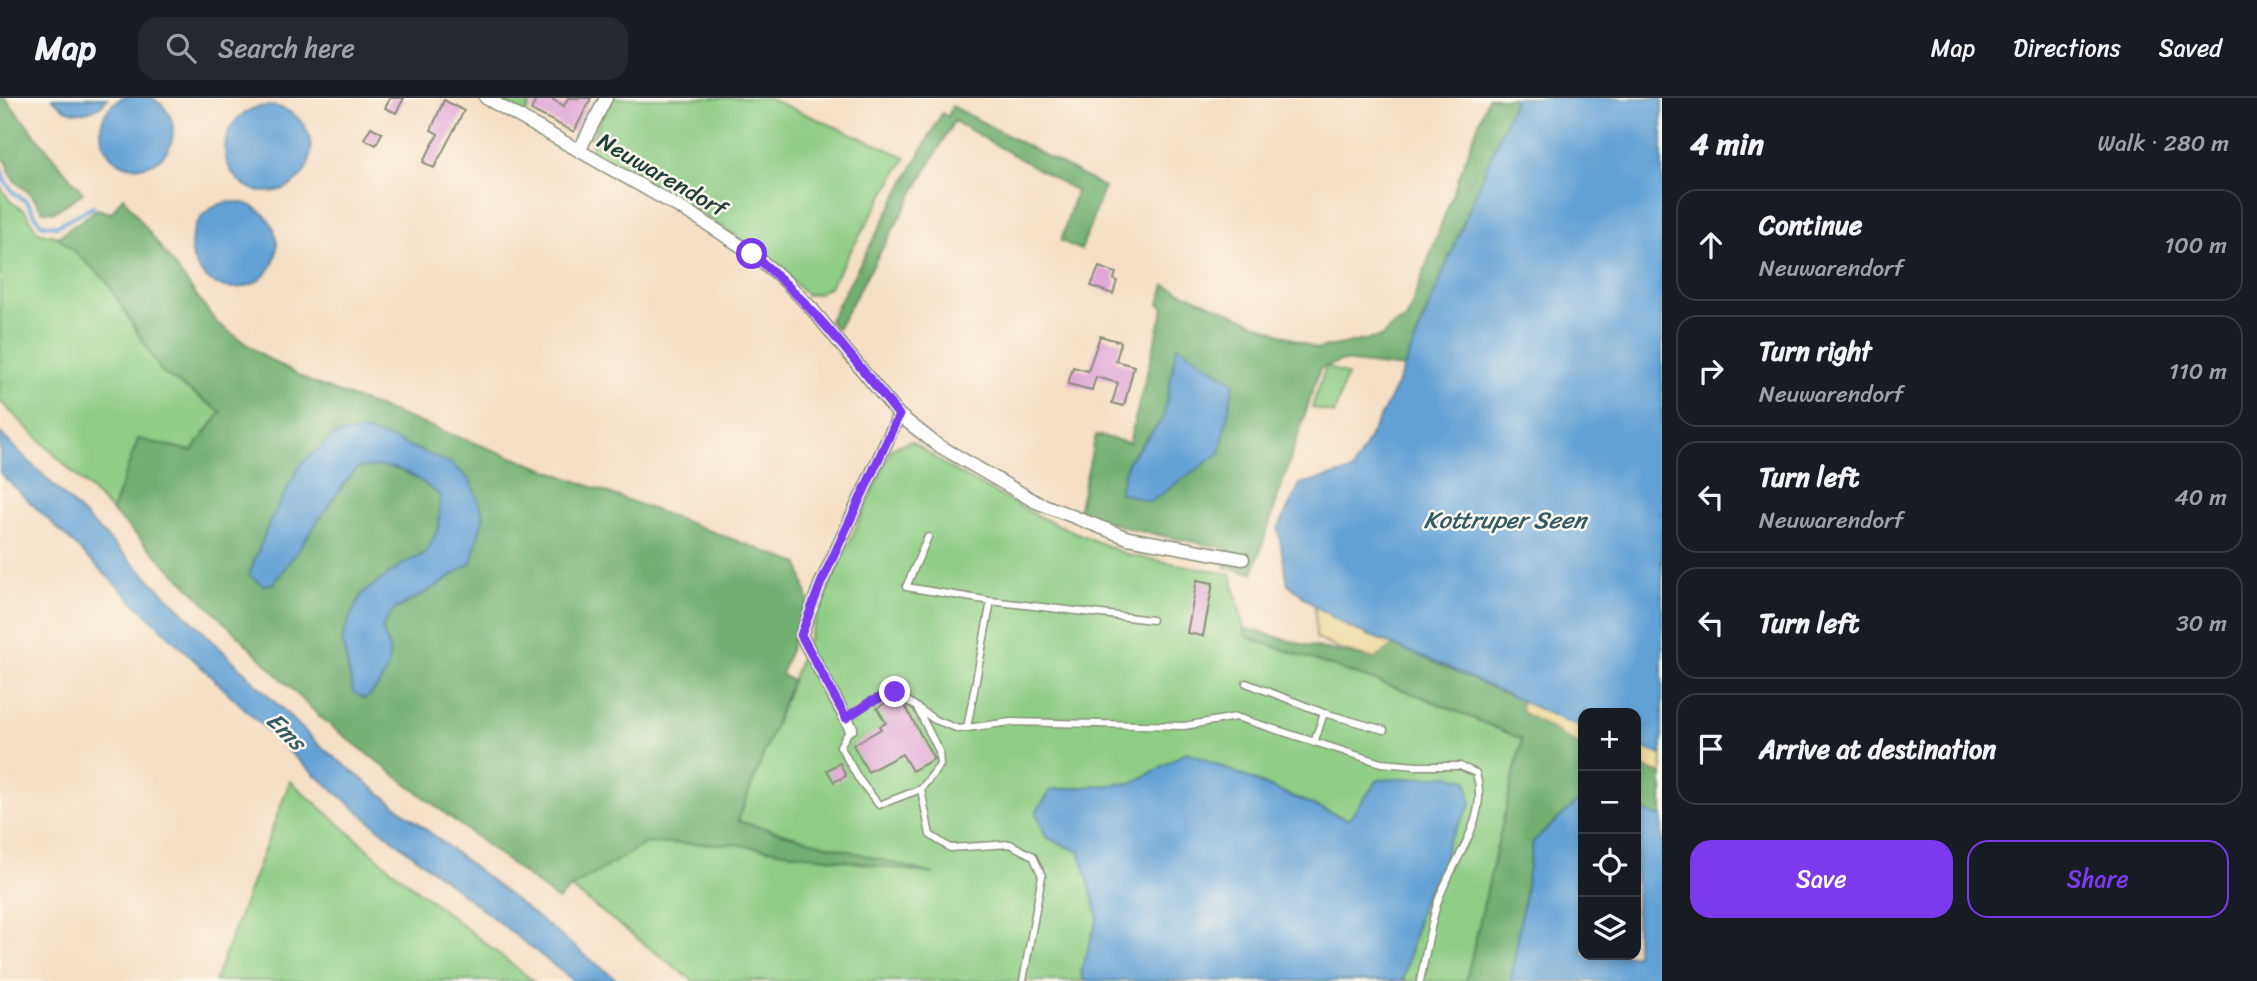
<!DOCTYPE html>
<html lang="en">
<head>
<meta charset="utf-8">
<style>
  :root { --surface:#171b24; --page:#242831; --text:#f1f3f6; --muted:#9ea1a6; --line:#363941; --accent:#7c3aed }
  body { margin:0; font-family:Sriracha,sans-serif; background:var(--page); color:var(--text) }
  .controls { position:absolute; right:21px; bottom:21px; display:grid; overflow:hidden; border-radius:14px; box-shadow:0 4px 10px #0003 }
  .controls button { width:63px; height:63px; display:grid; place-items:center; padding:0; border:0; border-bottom:2px solid var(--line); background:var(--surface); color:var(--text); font:35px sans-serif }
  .stop { position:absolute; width:21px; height:21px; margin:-16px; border:5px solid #7c3aed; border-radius:50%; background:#fff }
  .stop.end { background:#7c3aed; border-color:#fff; box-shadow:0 2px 7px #0008 }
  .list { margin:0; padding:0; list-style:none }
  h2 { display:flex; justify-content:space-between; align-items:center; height:91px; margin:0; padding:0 28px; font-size:30px }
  h2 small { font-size:23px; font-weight:400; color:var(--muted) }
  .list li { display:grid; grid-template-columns:46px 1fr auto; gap:21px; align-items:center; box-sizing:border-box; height:112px; margin:0 14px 14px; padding:0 14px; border:2px solid var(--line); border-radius:21px }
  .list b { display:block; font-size:26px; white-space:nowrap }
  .list p { margin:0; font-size:23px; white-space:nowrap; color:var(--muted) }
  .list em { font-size:23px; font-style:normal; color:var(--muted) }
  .actions { display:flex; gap:14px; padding:21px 28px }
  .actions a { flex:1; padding:16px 0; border:2px solid var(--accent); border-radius:21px; text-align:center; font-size:24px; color:var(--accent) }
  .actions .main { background:var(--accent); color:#fff }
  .icon { flex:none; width:38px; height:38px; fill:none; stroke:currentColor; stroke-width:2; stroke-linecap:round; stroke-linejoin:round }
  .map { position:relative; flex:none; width:1662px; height:883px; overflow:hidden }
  header { display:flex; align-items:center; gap:42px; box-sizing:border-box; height:98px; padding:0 35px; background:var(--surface); border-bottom:2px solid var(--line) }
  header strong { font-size:33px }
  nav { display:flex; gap:38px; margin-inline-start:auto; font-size:24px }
  .search { width:490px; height:63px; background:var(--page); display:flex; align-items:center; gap:18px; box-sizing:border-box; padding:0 24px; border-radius:21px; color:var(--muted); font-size:26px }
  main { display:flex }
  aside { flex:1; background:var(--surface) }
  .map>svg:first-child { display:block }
  .green { fill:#8ecd84; stroke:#56855c; stroke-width:2 }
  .forest { fill:#72b072; stroke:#487653; stroke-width:2; fill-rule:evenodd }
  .sand { fill:#eeda9e; stroke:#868c69; stroke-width:2 }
  .water { fill:#64a2d6; stroke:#427085; stroke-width:2 }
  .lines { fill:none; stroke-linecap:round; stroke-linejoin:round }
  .stream { stroke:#64a2d6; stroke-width:4.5 }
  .building { fill:#e0a6d5 }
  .lane-casing { stroke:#8a8e7c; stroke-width:9 }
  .street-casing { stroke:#8a8e7c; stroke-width:15 }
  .lane { stroke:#fff; stroke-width:6 }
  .street { stroke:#fff; stroke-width:12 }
  .route { stroke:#7c3aed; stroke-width:9 }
  .labels { text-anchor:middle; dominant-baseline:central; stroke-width:5; stroke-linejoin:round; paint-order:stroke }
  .street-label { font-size:23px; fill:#1f3d34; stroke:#fbf7ec }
  .water-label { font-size:24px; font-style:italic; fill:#345b65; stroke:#fbf7ec }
</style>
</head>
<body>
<header>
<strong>Map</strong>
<div class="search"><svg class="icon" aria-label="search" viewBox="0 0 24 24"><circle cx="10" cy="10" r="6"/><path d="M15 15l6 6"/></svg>Search here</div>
<nav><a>Map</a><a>Directions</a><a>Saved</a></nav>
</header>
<main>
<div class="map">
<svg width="1662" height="883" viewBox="0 0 1662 883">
  <rect width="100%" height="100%" fill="#fbf7ec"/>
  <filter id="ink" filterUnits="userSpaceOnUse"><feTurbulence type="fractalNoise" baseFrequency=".0143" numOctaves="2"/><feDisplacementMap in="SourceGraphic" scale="14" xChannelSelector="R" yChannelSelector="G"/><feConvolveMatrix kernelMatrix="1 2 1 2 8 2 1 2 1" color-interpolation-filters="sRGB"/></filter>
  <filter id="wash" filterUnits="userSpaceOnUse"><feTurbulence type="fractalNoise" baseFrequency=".00686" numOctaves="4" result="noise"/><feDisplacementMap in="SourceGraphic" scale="28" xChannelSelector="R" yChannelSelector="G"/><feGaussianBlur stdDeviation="1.57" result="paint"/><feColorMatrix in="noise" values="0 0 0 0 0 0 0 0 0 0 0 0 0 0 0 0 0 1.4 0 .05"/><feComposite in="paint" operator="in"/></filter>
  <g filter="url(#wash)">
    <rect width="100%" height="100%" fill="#f5dfc5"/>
    <path class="green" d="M497,0H533L525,17Z
      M611,0H768L906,59L830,188L819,195L807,197C747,135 667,97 593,55L591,42Z
      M0,88L11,104L25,113L38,134L58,139L105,181L162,274L221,314L192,353L138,342L112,413L0,303Z
      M1326,268L1347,277L1334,316L1312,309Z
      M911,343L951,371L1042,420L1128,457L1231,476L1246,539L1420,598L1522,641L1466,883H1403L1423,801L1445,763L1447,745L1471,706L1378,682L1349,722L1187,654L1133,685L1051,692L1037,714L1046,739L1080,754L1098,819L1081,874L1084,883H693L571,790L646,745L733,746L926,775L738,723L824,500L892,350Z
      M290,683L391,771L533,883H215Z"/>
    <path class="forest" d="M0,0H5L83,95L54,114L43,113C39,108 36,102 32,98C18,84 11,85 7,64L0,60Z
      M1488,0H1515L1404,270L1343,263L1320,270L1253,475L1225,469L1229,451L1130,431L1078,413L1096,337L1129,345L1164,209L1159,206L1165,187L1317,251L1381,239L1395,226L1406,222ZM1163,321L1119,394L1128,363Z
      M952,8L1104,89L1081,152L1061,143L1076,93L954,23L837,231L829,223L942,15L948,19Z
      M123,99L217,225L265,259L311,284L799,466L808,502L781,577L792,582L738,723L934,776L733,746L646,745L571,790L558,802L321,620L112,413L138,341L192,353L221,314L162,274L105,181L58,139L97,111L111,115Z
      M1244,530L1305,547L1375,561L1394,547L1520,602L1523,614L1583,649V699L1533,744L1511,883H1466L1522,641L1420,598L1246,539Z
      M1636,667L1662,676V719L1636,711Z"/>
    <path class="sand" d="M1315,508L1349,529L1394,547L1375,561L1338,551L1316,540Z
      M1520,602L1574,627L1583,629V649L1522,614Z
      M1636,647L1662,657V676L1636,667Z"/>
    <path class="water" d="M101 33a36 36 0 1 1 72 0a36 36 0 1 1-72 0Z
      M52,0H108C93,19 68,19 52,0Z
      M1515,0H1662V657L1636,647V615H1583V629L1574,627L1447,569L1349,529L1315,508L1288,486L1278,431L1300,386L1352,373L1397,287Z
      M225 51a43 43 0 1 1 86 0a43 43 0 1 1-86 0Z
      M191 147a43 43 0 1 1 86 0a43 43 0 1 1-86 0Z
      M1177,247L1234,284L1220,355L1150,404L1119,394L1128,363L1163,321Z
      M364,333L392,341L452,366L470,382L484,417L471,465L434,490L392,513L382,530C384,537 388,545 389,552C391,571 379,591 365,601L353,594L342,542L349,521L362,496L403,466L426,455L439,429L440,398C412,374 394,364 357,370C326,407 303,449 272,486L263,487L249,477L269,425L301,366L336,336Z
      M0,335L319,647L618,883H574L377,729L299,663L0,375Z
      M1187,654L1348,722L1378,682L1450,678L1467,682L1471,706L1447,745L1445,763L1423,801L1403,883H1084L1081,874L1098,819L1080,754L1046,739L1036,714L1051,692L1133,685Z
      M1583,699V857H1636V711L1662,719V883H1511L1533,744Z"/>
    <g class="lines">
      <path class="stream" d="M0,68L4,82L13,94L27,104L41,126L56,128L93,109"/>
    </g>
    <g id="blocks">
      <path class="building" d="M390,0H404L396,15L385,10Z
        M537,0H550L564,8L568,0H591L574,34L531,12Z
        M444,2L464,13L434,70L423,64L438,36L431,32Z
        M371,29L382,35L376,47L364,41Z
        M1099,169L1116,175L1114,181L1117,183L1113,196L1091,188Z
        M1100,238L1121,244L1116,263L1134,268L1124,308L1112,305L1118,285L1096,279L1092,292L1068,286L1073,269L1088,273Z
        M1197,482L1213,485L1203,538L1187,535Z
        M894,600L905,608L934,661L912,673L902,656L868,674L853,647L881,631L880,628L886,625L877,610Z
        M840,665L846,678L834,684L827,672Z"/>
    </g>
  </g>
  <g filter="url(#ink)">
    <use href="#blocks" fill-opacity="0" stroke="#8a8e7c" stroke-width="2"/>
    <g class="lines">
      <g class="lane-casing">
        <path id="lane" d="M928,439L906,489L991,503
          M1246,585L1324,615
          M917,610L939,653L940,667L921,691L930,737L950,750L1010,746L1033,758L1042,778L1023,883
          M846,620L870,604L895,594L935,622L959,631L1011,624L1184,628L1236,619L1381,665L1417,668H1460L1476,675C1490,721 1453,761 1438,803C1430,828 1426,857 1420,883
          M851,630L840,648L858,680L879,707L921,691
          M967,630L991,503L1152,522
          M1314,645L1324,615L1384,632"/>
      </g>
      <g class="street-casing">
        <path id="street" d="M486,0L698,120L753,156L782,180L812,211L899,317L936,346L1036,404L1128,440L1243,461
          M579,53L606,0
          M851,630L801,537L821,485L899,317"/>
      </g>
      <use href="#lane" class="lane"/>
      <use href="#street" class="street"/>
    </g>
  </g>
  <g class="lines" filter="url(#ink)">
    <path class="route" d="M752,156C809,202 853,260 899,317L821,485L801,537L846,620L870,604L895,594"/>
  </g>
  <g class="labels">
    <g class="street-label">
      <text transform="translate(662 77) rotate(30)">Neuwarendorf</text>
    </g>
    <g class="water-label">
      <text x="1505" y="422">Kottruper Seen</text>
      <text transform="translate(286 633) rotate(44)">Ems</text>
    </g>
  </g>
</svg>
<div class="controls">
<button>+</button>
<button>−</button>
<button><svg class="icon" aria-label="locate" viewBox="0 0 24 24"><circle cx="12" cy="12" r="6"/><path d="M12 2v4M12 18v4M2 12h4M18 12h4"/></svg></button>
<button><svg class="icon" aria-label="layers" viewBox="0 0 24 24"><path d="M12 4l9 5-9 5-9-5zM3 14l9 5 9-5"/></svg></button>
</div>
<div class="stop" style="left:752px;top:156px"></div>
<div class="stop end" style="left:895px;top:594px"></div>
</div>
<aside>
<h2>4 min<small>Walk · 280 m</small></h2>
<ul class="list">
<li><svg class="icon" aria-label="ahead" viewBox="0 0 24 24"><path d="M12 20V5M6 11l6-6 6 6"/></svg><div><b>Continue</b><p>Neuwarendorf</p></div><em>100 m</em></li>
<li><svg class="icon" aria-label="right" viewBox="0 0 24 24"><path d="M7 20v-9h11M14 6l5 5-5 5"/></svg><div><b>Turn right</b><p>Neuwarendorf</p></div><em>110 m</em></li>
<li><svg class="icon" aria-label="left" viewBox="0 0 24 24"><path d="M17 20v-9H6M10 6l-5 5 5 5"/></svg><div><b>Turn left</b><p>Neuwarendorf</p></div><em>40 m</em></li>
<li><svg class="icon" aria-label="left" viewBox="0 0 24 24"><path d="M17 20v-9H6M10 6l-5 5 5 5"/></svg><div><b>Turn left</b></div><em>30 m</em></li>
<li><svg class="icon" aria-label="arrive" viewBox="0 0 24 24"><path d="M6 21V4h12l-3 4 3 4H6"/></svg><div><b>Arrive at destination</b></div></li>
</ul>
<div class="actions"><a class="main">Save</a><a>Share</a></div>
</aside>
</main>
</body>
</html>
